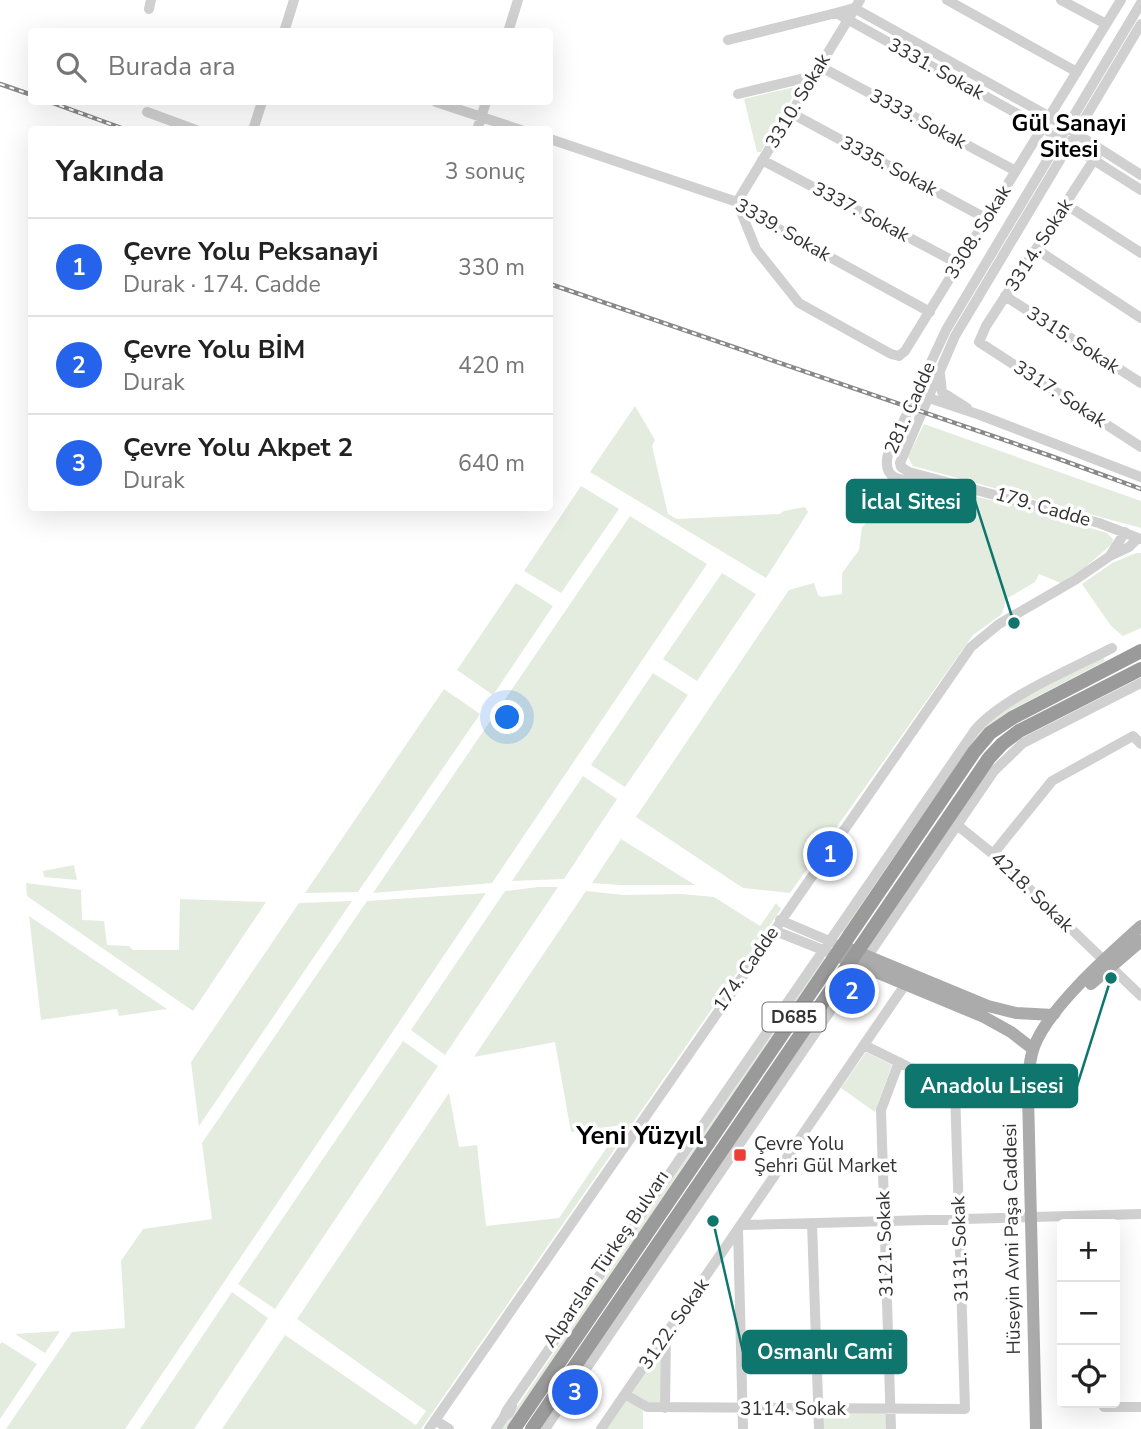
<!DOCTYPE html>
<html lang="tr">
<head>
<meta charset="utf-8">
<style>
  :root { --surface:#fff; --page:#f6f6f6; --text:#222; --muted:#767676; --line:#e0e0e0; --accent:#2563eb }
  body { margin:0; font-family:"Nunito Sans",sans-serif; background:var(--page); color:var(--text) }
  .controls { position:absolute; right:21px; bottom:21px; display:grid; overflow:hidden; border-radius:7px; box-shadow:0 7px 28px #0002 }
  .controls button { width:63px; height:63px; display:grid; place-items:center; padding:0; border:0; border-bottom:2px solid var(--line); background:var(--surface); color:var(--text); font:35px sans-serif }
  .you { position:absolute; left:508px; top:718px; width:24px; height:24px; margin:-18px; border:5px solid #fff; border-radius:50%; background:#1a73e8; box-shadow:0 0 0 10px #1a73e833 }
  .badge { display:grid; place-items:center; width:46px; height:46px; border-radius:50%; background:var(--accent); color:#fff; font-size:23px; font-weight:700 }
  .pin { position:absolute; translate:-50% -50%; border:4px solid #fff; box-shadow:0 2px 7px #0006 }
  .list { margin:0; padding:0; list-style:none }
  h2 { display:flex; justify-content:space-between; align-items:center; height:91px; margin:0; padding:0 28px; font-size:30px }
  h2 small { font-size:23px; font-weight:400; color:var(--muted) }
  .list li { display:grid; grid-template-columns:46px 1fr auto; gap:21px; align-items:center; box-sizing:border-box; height:98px; padding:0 28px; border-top:2px solid var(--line) }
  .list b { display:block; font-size:26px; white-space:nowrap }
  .list p { margin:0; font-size:23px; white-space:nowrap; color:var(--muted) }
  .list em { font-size:23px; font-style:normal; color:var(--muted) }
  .icon { flex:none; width:38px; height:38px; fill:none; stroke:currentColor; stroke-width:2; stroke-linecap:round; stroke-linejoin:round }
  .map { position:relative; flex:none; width:1141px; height:1429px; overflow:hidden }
  .search { position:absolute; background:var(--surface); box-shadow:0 7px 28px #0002; left:28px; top:28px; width:525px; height:77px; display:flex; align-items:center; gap:18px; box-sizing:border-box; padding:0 24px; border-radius:7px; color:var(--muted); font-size:26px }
  .panel { position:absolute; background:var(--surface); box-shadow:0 7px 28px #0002; left:28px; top:126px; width:525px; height:385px; border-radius:7px }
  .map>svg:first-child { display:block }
  .green { fill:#e4ecdf }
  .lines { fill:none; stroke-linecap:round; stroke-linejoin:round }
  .minor { stroke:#d0d0d0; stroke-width:10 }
  .major { stroke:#ababab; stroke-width:12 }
  .highway { stroke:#9a9a9a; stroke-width:14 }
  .rail-casing { stroke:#888; stroke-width:4.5 }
  .rail { stroke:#fff; stroke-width:2; stroke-dasharray:5; stroke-linecap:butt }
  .poi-dot { fill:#eb3e34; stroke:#fff; stroke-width:2.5 }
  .labels { text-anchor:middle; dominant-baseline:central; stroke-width:7; stroke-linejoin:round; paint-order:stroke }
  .shield { fill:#fff; stroke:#707070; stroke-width:2 }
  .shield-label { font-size:18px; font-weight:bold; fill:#333 }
  .street-label { font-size:19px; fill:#333; stroke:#fff }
  .poi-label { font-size:19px; fill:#333; stroke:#fff; text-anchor:start }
  .quarter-label { font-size:23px; font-weight:bold; fill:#000; stroke:#fff }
  .district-label { font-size:26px; font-weight:bold; fill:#000; stroke:#fff }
  .leader { fill:none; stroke:#0f766e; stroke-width:2.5 }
  .callout-dot { fill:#0f766e; stroke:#fff; stroke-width:2.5 }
  .callout { fill:#0f766e; stroke:#0f766e; stroke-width:2.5 }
  .callout-label { font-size:21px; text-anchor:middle; font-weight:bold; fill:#fff }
</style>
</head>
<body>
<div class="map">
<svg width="1141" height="1429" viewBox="0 0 1141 1429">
  <rect width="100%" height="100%" fill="#fff"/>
  <path class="green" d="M795,87L796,91L761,152H757L744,99Z
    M635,406L655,440L652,446L668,514L677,519L780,514L784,511L805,507L808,512L766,578L590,472Z
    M924,424L1141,501V528L913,466L908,457Z
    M581,486L619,509L561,593L524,571Z
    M954,492L1013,505L1107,533L1113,539L1112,544L1083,569L1061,583L1039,574L1035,582L1006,599L1002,614L973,635L790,893L743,888L636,817L789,590L814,583L818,595L821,597L842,594V573L859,550L862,527L868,521L906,518L945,495Z
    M630,516L707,564L492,883L373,893Z
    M1136,553H1141V628L1123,636L1111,626L1082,584L1112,563Z
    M722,573L756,594L697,681L663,659Z
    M516,583L553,606L493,695L457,670Z
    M1103,657L1105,661L1013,709L991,724L844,933L841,931L984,724L1011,705Z
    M653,673L688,695L625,787L591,765Z
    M444,689L480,714L358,892L305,893Z
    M583,776L617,799L564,879L512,881Z
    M621,839L695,885H620L592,883Z
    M74,865L77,880L44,877L43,871Z
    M26,883L81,890L82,920L104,921L107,945L129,946L133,950H179L180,899L266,902L193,1011L27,896Z
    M538,887H558L445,1055L411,1030L505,891Z
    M586,891L624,895L681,894L714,897L760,926L776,903L781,909L421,1429H222L285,1335L416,1425L426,1411L297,1319L449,1093L459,1147L477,1145L486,1226L559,1218L622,1125L571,1132L555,1042L474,1057Z
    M486,893L125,1429H6L72,1332L125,1328L121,1261L143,1229L212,1219L202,1143L367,901Z
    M352,901L199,1126L191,1062L299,903Z
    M29,916L167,1009L119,1016L117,1009L41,1020Z
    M823,958L826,960L506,1429H502Z
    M403,1041L438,1066L275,1309L238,1284Z
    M866,1052L892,1065L875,1112L841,1088Z
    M232,1292L268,1318L194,1429H140Z
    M60,1331L45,1353L15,1334Z
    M2,1342L37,1364L0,1419V1344Z
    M660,1351H663L662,1403L648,1402L632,1392Z
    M627,1400L643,1411V1429H607Z
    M823,1413H886V1429H823Z"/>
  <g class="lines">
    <path class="minor" d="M860,0L737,202L756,249L799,303L891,354L899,356L905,351L1121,0
      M947,0L1077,72
      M1061,0L1106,24
      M149,9L151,0
      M284,32L294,0
      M508,32L518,0
      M728,40L836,13
      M819,66L1016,171
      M738,94L813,76
      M436,102L521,130
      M147,112L196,130
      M791,113L987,219
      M253,130L262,102
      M477,130L486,102
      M550,139L737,202L764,221L930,312
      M1097,155L986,326L979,342L1141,447
      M762,160L959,264
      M1141,175L1050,117L854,8L836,13L1043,128L1141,190
      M1065,204L1141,253
      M1036,249L1141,318
      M1005,296L1141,383
      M940,374L942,392L967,408
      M923,396L980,415L1141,477
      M927,481C907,480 881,484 888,454L946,330L1141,3
      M1141,539L1099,523L909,472L901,467L900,463L955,336L1141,24
      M1110,556L1125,532
      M957,825L993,854L1141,996
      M993,854L1052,781L1133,736L1141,744
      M780,920L834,943
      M773,930L828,952
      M812,1223L819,1429
      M742,1225L1141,1214
      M738,1230L743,1429
      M625,1394L647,1407L965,1409L955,1090L864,1045
      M1104,1403V1407H1141
      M512,1406L509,1413L504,1417L507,1410L975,730C1003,697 1072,669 1112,648
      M665,1408L666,1335
      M435,1420L449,1429
      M429,1429L971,647L999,624L1075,580L1110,556L1129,547L1138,538
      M496,1429L504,1417
      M545,1429L994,771L1023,743L1141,683
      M601,1429L909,979
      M891,1429L881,1110L899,1062"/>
    <path class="major" d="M848,948L988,1006L1016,1013L1053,1015L1055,1013
      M842,958L984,1017L1011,1032L1033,1049
      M1091,984L1141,941
      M1036,1429L1028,1095C1029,1079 1028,1062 1034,1047C1048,1008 1110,954 1141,926"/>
    <path class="highway" d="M514,1429L974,752L990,733L1012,718L1141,651
      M532,1429L989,758L1002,744L1019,731L1141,669"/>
    <g class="rail-casing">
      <path id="rail" d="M0,84L32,95
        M50,102L127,130
        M550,284L1048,455L1141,489"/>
    </g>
    <use href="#rail" class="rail"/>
  </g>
  <rect class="poi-dot" x="733" y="1148" width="14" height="14" rx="3.5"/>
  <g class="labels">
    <rect class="shield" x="762.5" y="1002.5" width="63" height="29" rx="5"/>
    <g class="shield-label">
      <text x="794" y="1017">D685</text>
    </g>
    <g class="street-label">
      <text transform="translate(936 69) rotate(29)">3331. Sokak</text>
      <text transform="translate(798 101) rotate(-59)">3310. Sokak</text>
      <text transform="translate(918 119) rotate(28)">3333. Sokak</text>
      <text transform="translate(889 166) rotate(28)">3335. Sokak</text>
      <text transform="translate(861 212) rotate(28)">3337. Sokak</text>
      <text transform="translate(783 230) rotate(30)">3339. Sokak</text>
      <text transform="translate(978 232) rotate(-58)">3308. Sokak</text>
      <text transform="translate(1039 245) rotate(-57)">3314. Sokak</text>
      <text transform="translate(1073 340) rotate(33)">3315. Sokak</text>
      <text transform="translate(1060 394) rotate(33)">3317. Sokak</text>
      <text transform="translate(910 408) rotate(-66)">281. Cadde</text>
      <text transform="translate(1043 507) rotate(16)">179. Cadde</text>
      <text transform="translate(1032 892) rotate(44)">4218. Sokak</text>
      <text transform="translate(746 969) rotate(-55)">174. Cadde</text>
      <text transform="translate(1012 1239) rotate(-91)">Hüseyin Avni Paşa Caddesi</text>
      <text transform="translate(885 1244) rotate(-92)">3121. Sokak</text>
      <text transform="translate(960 1249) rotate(-92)">3131. Sokak</text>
      <text transform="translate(606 1259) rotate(-56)">Alparslan Türkeş Bulvarı</text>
      <text transform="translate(674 1324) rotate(-55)">3122. Sokak</text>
      <text x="793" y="1409">3114. Sokak</text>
    </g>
    <g class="poi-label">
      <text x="754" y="1144">Çevre Yolu<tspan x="754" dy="22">Şehri Gül Market</tspan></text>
    </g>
    <g class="quarter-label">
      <text x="1069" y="123">Gül Sanayi<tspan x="1069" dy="26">Sitesi</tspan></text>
    </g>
    <g class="district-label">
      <text x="640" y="1135">Yeni Yüzyıl</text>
    </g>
  </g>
  <path class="leader" d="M1014 623L975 501M1111 978L1077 1086M713 1221L743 1352"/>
  <g class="callout-dot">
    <circle cx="1014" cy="623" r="7"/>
    <circle cx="1111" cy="978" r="7"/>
    <circle cx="713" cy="1221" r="7"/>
  </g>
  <g class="callout">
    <rect x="847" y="480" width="128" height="42" rx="7"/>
    <rect x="906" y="1065" width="171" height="42" rx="7"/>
    <rect x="743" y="1331" width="163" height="42" rx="7"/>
  </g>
  <g class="callout-label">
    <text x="911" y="509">İclal Sitesi</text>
    <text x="992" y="1093">Anadolu Lisesi</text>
    <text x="825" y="1359">Osmanlı Cami</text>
  </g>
</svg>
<div class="controls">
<button>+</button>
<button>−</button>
<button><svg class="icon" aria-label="locate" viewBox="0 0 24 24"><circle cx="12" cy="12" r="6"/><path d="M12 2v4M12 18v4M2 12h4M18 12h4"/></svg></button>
</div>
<div class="you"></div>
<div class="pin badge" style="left:830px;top:854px">1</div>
<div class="pin badge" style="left:852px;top:991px">2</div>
<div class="pin badge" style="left:575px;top:1392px">3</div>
<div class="search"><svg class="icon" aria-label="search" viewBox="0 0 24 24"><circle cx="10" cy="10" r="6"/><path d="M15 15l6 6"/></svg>Burada ara</div>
<section class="panel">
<h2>Yakında<small>3 sonuç</small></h2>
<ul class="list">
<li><span class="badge">1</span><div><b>Çevre Yolu Peksanayi</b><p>Durak · 174. Cadde</p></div><em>330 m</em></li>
<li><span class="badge">2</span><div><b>Çevre Yolu BİM</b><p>Durak</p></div><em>420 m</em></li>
<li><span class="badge">3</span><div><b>Çevre Yolu Akpet 2</b><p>Durak</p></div><em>640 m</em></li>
</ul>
</section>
</div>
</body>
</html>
